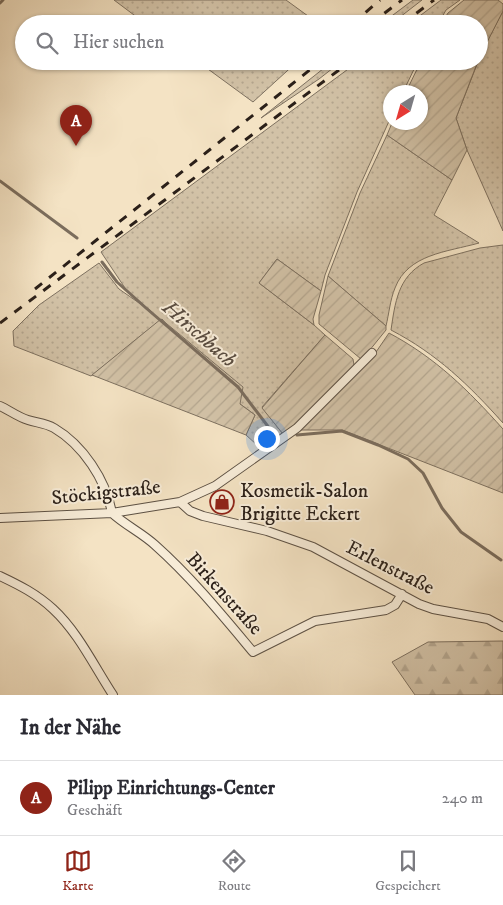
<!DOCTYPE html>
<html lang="de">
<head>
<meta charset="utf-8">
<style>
  :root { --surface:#fff; --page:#f7f7f7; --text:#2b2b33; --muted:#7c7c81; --line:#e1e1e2; --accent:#8f2418 }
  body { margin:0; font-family:"IM FELL DW Pica",serif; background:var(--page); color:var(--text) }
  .compass { position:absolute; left:383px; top:85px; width:45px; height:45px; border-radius:50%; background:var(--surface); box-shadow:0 1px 4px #0004; rotate:217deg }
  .you { position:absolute; left:266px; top:438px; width:18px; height:18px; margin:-12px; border:4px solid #fff; border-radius:50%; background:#1a73e8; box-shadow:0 0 0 8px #1a73e833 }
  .badge { display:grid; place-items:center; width:32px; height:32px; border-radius:50%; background:var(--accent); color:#fff; font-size:16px; font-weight:700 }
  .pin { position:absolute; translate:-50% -41px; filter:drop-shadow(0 1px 2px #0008) }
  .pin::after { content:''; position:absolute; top:26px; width:18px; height:15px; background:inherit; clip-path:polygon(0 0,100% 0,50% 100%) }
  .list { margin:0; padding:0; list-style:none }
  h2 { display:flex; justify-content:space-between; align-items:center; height:65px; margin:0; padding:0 20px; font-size:21px }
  h2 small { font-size:16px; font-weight:400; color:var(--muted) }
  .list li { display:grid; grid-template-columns:32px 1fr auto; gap:15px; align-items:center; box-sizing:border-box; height:75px; padding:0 20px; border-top:1px solid var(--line) }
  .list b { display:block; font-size:19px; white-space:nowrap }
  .list p { margin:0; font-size:16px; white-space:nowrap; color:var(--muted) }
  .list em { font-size:16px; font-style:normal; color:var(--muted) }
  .icon { flex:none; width:28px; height:28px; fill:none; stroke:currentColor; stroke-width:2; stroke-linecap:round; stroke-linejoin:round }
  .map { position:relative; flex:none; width:503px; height:695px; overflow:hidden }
  .search { position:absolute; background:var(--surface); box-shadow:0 1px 4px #0004; left:15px; right:15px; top:15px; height:55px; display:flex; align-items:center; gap:12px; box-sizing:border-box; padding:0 18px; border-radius:28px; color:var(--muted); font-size:19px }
  .sheet { height:140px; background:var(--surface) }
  nav { display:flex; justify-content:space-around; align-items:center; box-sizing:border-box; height:70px; border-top:1px solid var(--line); background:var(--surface); font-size:14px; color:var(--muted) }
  nav a { display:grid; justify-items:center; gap:2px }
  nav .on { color:var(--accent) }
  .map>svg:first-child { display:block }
  .grass { fill:url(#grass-dots); stroke:#7e7160 }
  .forest { fill:url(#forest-firs); stroke:#7e7160 }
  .garden { fill:url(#garden-furrows); stroke:#7e7160 }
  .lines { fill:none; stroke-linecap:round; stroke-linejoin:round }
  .stream { stroke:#7b6d5d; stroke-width:3 }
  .minor-casing { stroke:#5d5144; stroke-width:10 }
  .minor { stroke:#f8edd9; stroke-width:8 }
  .rail { stroke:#2b2019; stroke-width:3; stroke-dasharray:9 9; stroke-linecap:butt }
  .labels { text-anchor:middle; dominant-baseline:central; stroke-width:4; stroke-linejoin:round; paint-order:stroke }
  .poi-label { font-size:20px; fill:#2b2019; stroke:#f8edd9; text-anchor:start }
  .street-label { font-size:20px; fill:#2b2019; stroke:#f8edd9 }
  .water-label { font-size:21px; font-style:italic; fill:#5a4d41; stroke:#f8edd9 }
</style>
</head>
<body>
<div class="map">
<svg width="503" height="695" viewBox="0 0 503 695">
  <defs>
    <pattern id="grass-dots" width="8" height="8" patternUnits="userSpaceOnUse" patternTransform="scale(1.25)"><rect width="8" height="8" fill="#d2c2a7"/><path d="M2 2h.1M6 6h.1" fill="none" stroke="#b4a68f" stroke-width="1.8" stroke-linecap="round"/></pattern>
    <pattern id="forest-firs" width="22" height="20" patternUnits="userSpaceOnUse" patternTransform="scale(1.25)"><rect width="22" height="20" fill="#d2c2a7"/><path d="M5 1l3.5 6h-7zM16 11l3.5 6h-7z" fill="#b4a68f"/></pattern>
    <pattern id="garden-furrows" width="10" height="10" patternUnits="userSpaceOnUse" patternTransform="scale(1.25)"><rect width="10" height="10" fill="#d2c2a7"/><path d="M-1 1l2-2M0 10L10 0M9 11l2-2" fill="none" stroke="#b4a68f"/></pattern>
  </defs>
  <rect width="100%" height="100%" fill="#f4e3c4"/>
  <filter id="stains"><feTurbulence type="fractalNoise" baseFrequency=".004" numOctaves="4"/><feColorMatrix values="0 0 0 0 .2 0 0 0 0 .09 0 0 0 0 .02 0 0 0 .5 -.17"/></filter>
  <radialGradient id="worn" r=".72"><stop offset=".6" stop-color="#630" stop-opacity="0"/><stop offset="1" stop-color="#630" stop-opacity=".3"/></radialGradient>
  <path class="grass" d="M114,0H286L319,24H146Z
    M413,0H422L391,24H381Z
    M441,0H460L446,10L438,24H409Z
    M503,11V231L467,150L456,118L483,49Z
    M197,61H298L253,102Z
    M333,61H342L319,79L261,118Z
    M359,61H418L403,92H390V119L357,192L325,275L321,291L277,259L259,283L314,325L325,335L262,407L283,434L264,448L257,445L246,435L255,415L240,404L162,319L91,376L14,346L13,331L39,305L99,263L119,289L152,312L127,291L101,252Z
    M387,135L452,180L434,215L479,243C447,252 408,254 395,288C390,300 389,314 386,326L328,276L360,193Z
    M503,245V423C469,385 437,354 391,330C395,303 398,277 424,263L480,248Z"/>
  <path class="forest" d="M503,641V695H415L392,662L428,642Z"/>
  <path class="garden" d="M464,0H498L503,4V11L479,58V24H441L448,13Z
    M421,61H478L456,118L467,150L452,180L387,135L392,123L420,122V92H406Z
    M277,259L321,291L313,319L314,325L259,283Z
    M328,276L386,326V330L369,351L361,359L319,324V315Z
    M161,319L243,387L240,404L255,415L246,435L92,375Z
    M389,333C436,358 468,390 503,429V493L342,430H298L374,355Z
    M325,335L353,359L354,365L296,425L283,434L262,408Z"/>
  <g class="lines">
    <path class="stream" d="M0,3L3,0
      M0,181L77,238
      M102,262L117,282L146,308L238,387L273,433
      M297,435L342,431L378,445L408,459L423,473L442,508L461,532L501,560"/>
    <g class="minor-casing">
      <path id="minor" d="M0,406C9,410 18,417 28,420C37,423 45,423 54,428C83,445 106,480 112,513
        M180,502L190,511L203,516L267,531L313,547L419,604L433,609L488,619L503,627
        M112,513C125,525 142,533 155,545C191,577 222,615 253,652L315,621L386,610L395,605L402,594
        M0,518L112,513L180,502L215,486L297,428L372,353
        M0,576C19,585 37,594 53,609C78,632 94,666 113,695"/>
    </g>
    <use href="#minor" class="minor"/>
    <path class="rail" d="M352,24L380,0
      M370,24L402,0
      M402,24L434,0
      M35,289L321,61
      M0,323L351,61"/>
  </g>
  <defs>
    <g id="shop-ring" transform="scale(1.25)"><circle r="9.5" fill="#f8edd9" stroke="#8f2418" stroke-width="1.5"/><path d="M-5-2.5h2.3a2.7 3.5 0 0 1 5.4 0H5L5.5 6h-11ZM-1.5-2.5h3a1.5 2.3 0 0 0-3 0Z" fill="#8f2418"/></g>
  </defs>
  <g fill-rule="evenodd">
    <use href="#shop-ring" x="222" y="502"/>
  </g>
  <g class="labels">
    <g class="poi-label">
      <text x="240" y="491">Kosmetik-Salon<tspan x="240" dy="23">Brigitte Eckert</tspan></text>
    </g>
    <g class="street-label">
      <text transform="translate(106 493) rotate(-6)">Stöckigstraße</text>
      <text transform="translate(390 568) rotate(27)">Erlenstraße</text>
      <text transform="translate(224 594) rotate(48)">Birkenstraße</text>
    </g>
    <g class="water-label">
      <text transform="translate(199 334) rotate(41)">Hirschbach</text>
    </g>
  </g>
  <rect width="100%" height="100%" filter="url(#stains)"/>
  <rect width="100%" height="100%" fill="url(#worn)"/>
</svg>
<svg class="compass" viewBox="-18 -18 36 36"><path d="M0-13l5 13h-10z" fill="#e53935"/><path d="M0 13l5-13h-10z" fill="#7c7c81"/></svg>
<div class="you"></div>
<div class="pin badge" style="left:76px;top:146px">A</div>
<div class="search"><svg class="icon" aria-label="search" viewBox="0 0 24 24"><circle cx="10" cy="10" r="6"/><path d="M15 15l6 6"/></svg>Hier suchen</div>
</div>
<section class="sheet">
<h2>In der Nähe<small></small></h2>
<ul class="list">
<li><span class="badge">A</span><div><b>Pilipp Einrichtungs-Center</b><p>Geschäft</p></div><em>240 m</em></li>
</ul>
</section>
<nav>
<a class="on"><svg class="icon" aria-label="map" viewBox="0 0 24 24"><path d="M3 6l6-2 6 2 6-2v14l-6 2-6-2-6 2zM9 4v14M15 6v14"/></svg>Karte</a>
<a><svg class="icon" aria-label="directions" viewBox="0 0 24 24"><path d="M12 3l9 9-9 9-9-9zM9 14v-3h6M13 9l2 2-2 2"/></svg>Route</a>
<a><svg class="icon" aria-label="saved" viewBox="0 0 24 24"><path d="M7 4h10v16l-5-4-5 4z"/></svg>Gespeichert</a>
</nav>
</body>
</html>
